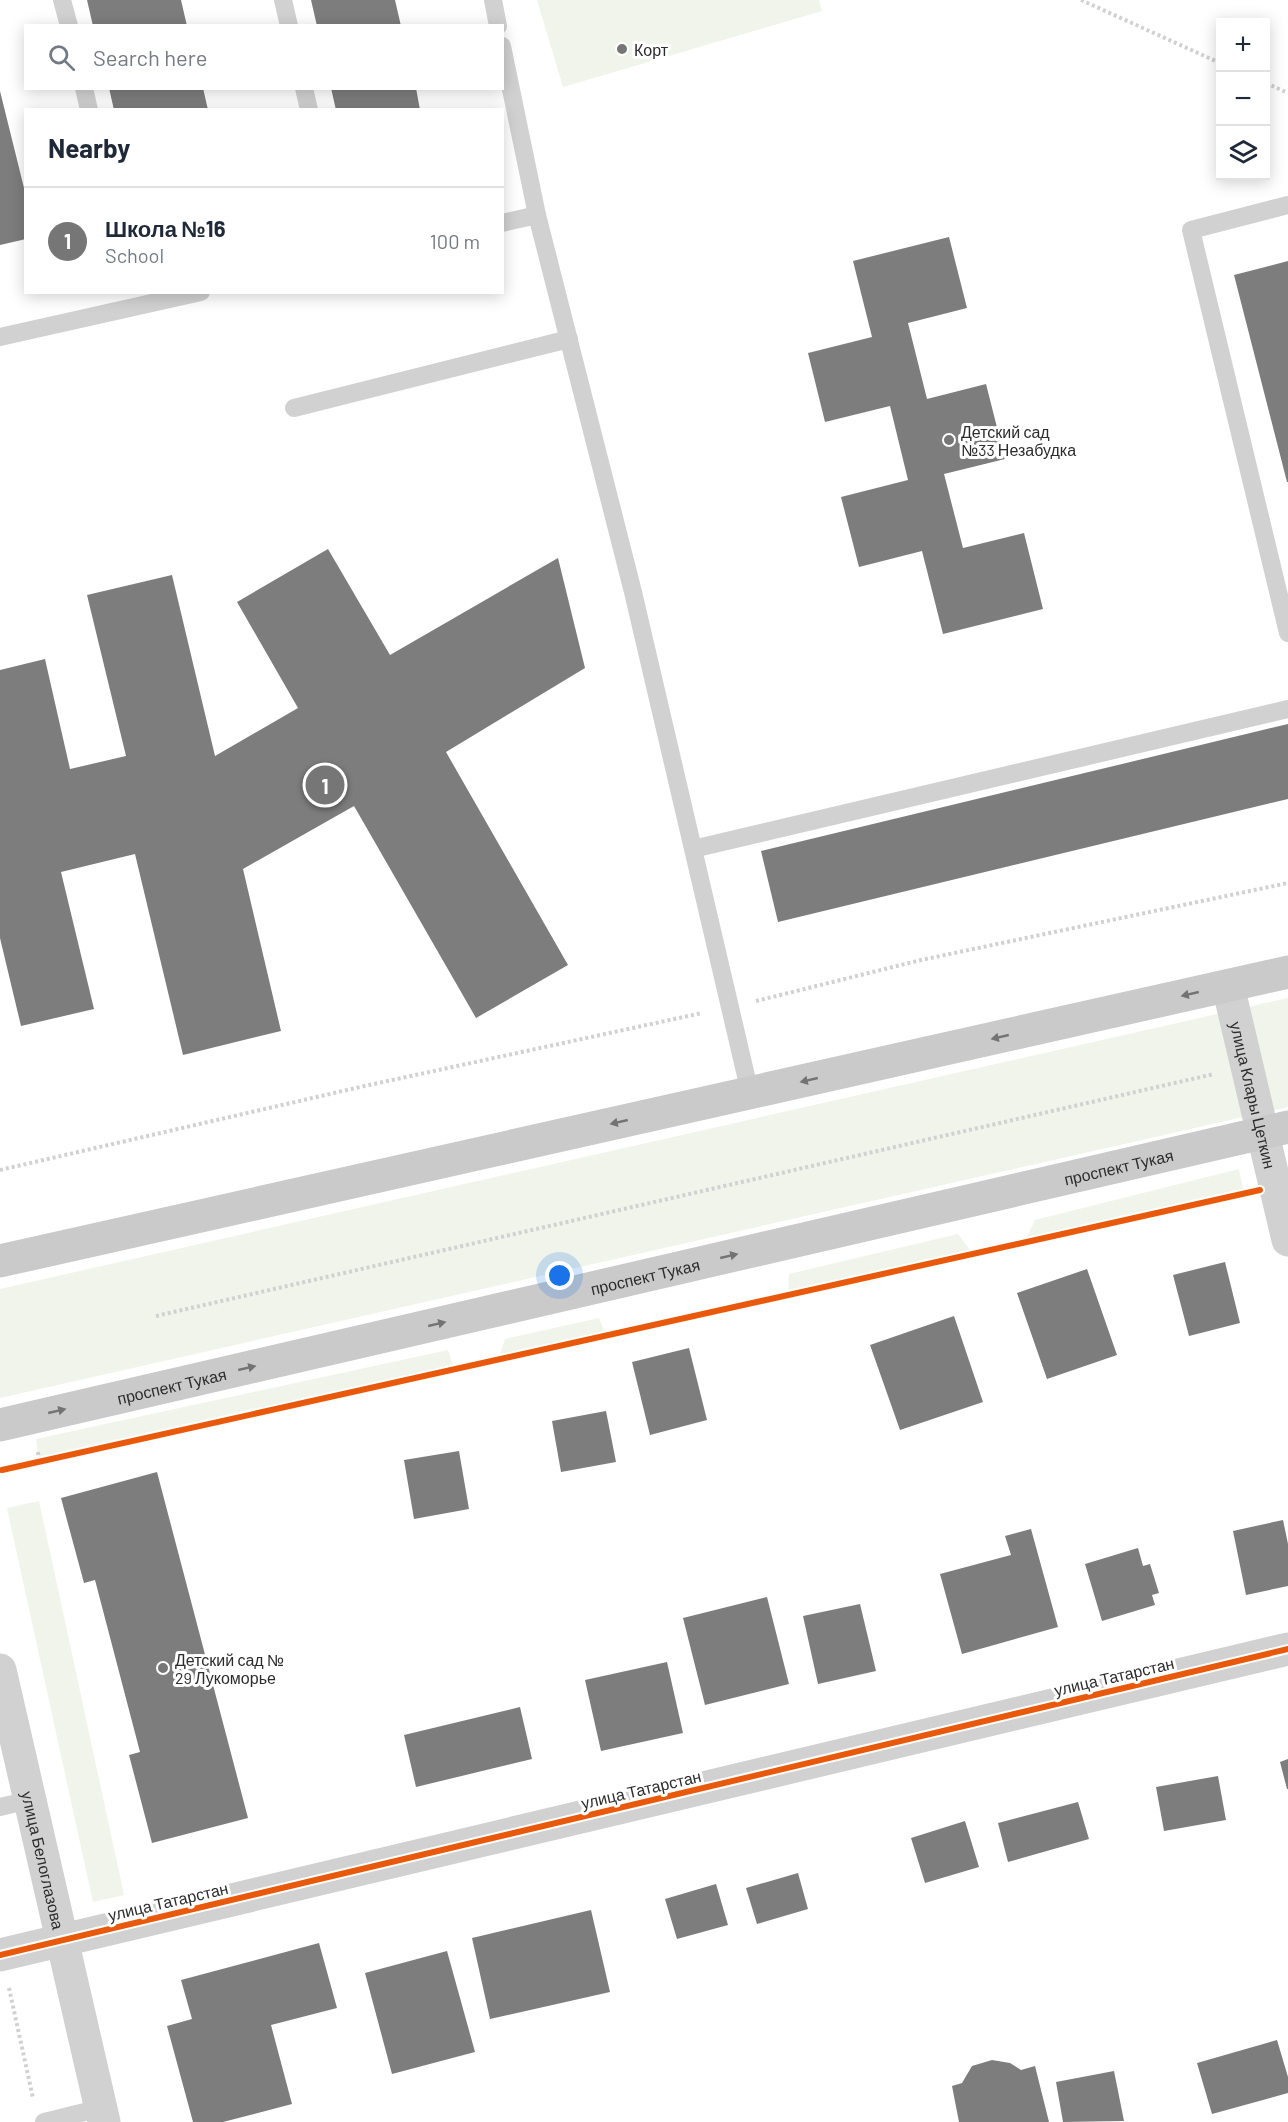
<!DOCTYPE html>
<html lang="en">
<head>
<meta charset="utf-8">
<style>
  :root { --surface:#fff; --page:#f2f2f3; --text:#1f2937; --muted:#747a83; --line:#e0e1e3; --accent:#767676 }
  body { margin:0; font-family:Barlow,sans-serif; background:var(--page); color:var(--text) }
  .controls { position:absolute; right:18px; top:18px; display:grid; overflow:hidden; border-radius:0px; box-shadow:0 3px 15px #0003 }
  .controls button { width:54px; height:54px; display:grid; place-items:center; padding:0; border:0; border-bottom:2px solid var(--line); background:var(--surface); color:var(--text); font:30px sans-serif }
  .you { position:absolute; left:560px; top:1276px; width:21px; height:21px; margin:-15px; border:4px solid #fff; border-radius:50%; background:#1a73e8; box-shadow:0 0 0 9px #1a73e833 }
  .badge { display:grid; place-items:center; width:39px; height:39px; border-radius:50%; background:var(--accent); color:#fff; font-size:20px; font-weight:700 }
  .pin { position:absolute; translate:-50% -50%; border:3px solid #fff; box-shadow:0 2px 6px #0006 }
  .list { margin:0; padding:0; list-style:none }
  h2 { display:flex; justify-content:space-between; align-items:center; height:78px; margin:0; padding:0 24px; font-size:26px }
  h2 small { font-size:20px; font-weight:400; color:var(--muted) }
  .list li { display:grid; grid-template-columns:39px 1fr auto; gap:18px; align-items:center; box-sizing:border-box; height:108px; padding:0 24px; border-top:2px solid var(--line) }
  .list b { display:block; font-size:22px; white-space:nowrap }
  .list p { margin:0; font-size:20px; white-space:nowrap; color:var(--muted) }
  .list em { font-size:20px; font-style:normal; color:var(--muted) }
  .icon { flex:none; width:33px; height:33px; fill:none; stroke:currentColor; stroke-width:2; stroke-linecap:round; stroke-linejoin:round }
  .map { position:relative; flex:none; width:1288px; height:2122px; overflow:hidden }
  .search { position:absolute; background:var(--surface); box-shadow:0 3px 15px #0003; left:24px; top:24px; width:480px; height:66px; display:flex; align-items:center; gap:15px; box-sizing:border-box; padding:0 21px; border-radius:0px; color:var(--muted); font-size:22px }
  .panel { position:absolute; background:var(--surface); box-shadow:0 3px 15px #0003; left:24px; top:108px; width:480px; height:186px; border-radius:0px }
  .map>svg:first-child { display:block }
  .green { fill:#f0f4ea }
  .building { fill:#7d7d7d }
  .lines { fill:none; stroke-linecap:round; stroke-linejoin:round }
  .path { stroke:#d1d1d1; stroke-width:4; stroke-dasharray:3 3; stroke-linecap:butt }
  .service { stroke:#d1d1d1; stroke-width:18 }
  .minor { stroke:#d1d1d1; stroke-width:33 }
  .tertiary { stroke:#d1d1d1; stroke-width:33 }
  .secondary { stroke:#cacaca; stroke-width:33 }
  .cycleway-casing { stroke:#fff; stroke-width:10 }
  .cycleway { stroke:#e8590c; stroke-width:6 }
  .oneway { fill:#737373 }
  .poi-dot { fill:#767676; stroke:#fff; stroke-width:2 }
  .labels { text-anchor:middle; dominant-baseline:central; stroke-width:6; stroke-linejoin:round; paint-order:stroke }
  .poi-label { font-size:16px; fill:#2c2c2c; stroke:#fff; text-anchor:start }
  .street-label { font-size:16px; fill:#2c2c2c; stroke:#fff }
</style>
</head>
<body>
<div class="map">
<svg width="1288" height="2122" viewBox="0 0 1288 2122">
  <rect width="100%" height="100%" fill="#fff"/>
  <path class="green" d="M537,0H819L822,11L563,87Z
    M1288,998V1107L0,1398V1289Z
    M1239,1169L1244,1194L1024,1243L1035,1220Z
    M958,1234L973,1254L788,1295L789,1274Z
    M599,1318L606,1336L498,1360L505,1339Z
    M448,1350L454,1369L39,1462L36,1439Z
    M39,1501L124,1895L93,1902L7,1508Z"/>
  <path class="building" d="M87,0H181L187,26H93Z
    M311,0H395L401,26H317Z
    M109,88H203L208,110H114Z
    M331,88H416L420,110H336Z
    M0,91L26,196V239L0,245Z
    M949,237L967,308L908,323L927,399L986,384L1005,459L944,474L963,548L1024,533L1043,609L943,634L922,551L859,567L841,497L908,480L890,406L825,422L808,353L872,337L853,261Z
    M1288,261V482H1287L1234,275Z
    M328,549L390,655L558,558L585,668L446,752L568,965L476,1018L354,806L243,869L281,1031L183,1055L135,854L61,872L94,1009L21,1026L0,938V670L45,659L70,769L126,756L87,595L172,575L215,756L298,708L237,602Z
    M1288,724V799L778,922L761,851Z
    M1225,1262L1240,1323L1189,1336L1173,1275Z
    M1087,1269L1117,1355L1047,1379L1017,1293Z
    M954,1316L983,1402L900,1430L870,1345Z
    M689,1348L707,1420L650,1435L632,1362Z
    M606,1411L616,1462L561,1472L552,1421Z
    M459,1451L469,1509L414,1519L404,1460Z
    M157,1472L248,1818L152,1843L129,1755L140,1752L95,1580L84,1583L61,1498Z
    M1283,1520L1288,1544V1586L1246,1595L1233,1531Z
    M1031,1529L1058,1627L962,1654L940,1574L1011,1555L1005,1536Z
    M1138,1548L1143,1566L1150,1564L1159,1593L1152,1595L1155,1605L1102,1621L1085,1564Z
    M767,1597L789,1684L705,1705L683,1618Z
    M860,1604L876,1671L818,1684L803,1616Z
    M667,1662L683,1733L601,1751L585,1680Z
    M520,1707L532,1759L416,1787L404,1735Z
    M1288,1759V1789H1287L1280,1762Z
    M1218,1776L1226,1820L1164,1831L1156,1787Z
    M1078,1802L1089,1839L1008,1862L998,1823Z
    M965,1821L979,1867L925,1883L911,1838Z
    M798,1873L808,1909L757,1924L746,1888Z
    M716,1884L728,1925L677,1939L665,1899Z
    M591,1910L610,1992L490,2019L472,1938Z
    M319,1943L337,2008L271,2025L292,2104L223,2122H193L167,2026L192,2019L181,1980Z
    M447,1951L475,2052L392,2074L365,1973Z
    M1277,2040L1288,2077V2093L1212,2114L1197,2063Z
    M992,2060L1010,2063L1021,2070L1035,2066L1049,2122H959L952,2086L962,2083L972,2066Z
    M1114,2071L1124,2121L1063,2122L1056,2082Z"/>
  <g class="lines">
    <path class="path" d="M1081,0L1220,63
      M1266,83L1288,93
      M756,1001L921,960L1288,883
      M0,1170L360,1087L702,1013
      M156,1316L1214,1074
      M38,1452L39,1462
      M9,1988L33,2098"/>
    <path class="service" d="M62,0L69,26
      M283,0L289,26
      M493,0L498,26
      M502,46L537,215L633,592L750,1093
      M84,88L89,110
      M304,88L309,110
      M1288,205L1191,230L1288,633
      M502,223L537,215
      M0,337L201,292
      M294,408L569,339
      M693,849L1288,709
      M0,1807L30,1800
      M44,2122L101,2108"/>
    <g class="minor">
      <path id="s1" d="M1228,986L1288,1240"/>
      <path d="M0,1955L1288,1649"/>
    </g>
    <path class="tertiary" id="s2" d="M0,1670L104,2122"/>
    <g class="secondary">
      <path d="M0,1261L1288,972"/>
      <path id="s3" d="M0,1425L1288,1127"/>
    </g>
    <g class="cycleway-casing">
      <path id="cycleway" d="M2,1470L1260,1190
        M0,1955L1288,1649"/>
    </g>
    <use href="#cycleway" class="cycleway"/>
  </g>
  <defs><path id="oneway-solid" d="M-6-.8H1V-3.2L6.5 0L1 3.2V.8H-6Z" transform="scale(1.5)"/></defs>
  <g class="oneway">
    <use href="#oneway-solid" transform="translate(1190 994) rotate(167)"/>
    <use href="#oneway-solid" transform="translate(1000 1037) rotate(167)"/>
    <use href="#oneway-solid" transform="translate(809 1080) rotate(167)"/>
    <use href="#oneway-solid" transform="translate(619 1122) rotate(167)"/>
    <use href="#oneway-solid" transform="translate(729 1256) rotate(-13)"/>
    <use href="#oneway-solid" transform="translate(437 1324) rotate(-13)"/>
    <use href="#oneway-solid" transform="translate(247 1368) rotate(-13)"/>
    <use href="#oneway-solid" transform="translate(57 1411) rotate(-13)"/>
  </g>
  <g class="poi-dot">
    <circle cx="622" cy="49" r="6"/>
    <circle cx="949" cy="440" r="6"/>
    <circle cx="163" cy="1668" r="6"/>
  </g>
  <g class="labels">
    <g class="poi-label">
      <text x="634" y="49">Корт</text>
      <text x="961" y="431">Детский сад<tspan x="961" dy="18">№33 Незабудка</tspan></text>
      <text x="175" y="1659">Детский сад №<tspan x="175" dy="18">29 Лукоморье</tspan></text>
    </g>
    <g class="street-label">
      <text stroke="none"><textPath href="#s1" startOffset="112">улица Клары Цеткин</textPath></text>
      <text stroke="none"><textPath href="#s3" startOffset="1148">проспект Тукая</textPath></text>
      <text stroke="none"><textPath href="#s3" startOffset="662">проспект Тукая</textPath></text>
      <text stroke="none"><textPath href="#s3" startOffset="176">проспект Тукая</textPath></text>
      <text transform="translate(1114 1676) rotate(-13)">улица Татарстан</text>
      <text transform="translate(641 1789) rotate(-13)">улица Татарстан</text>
      <text stroke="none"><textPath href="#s2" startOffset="195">улица Белоглазова</textPath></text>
      <text transform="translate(168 1901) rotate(-13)">улица Татарстан</text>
    </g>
  </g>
</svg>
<div class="controls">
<button>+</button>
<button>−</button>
<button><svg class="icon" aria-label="layers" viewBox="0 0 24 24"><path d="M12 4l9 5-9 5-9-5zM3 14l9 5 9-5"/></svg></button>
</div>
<div class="you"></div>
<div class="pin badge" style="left:325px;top:785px">1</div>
<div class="search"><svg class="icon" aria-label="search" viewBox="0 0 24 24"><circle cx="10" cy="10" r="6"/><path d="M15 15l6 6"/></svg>Search here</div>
<section class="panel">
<h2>Nearby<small></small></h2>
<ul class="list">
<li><span class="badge">1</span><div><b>Школа №16</b><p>School</p></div><em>100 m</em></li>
</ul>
</section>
</div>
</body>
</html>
